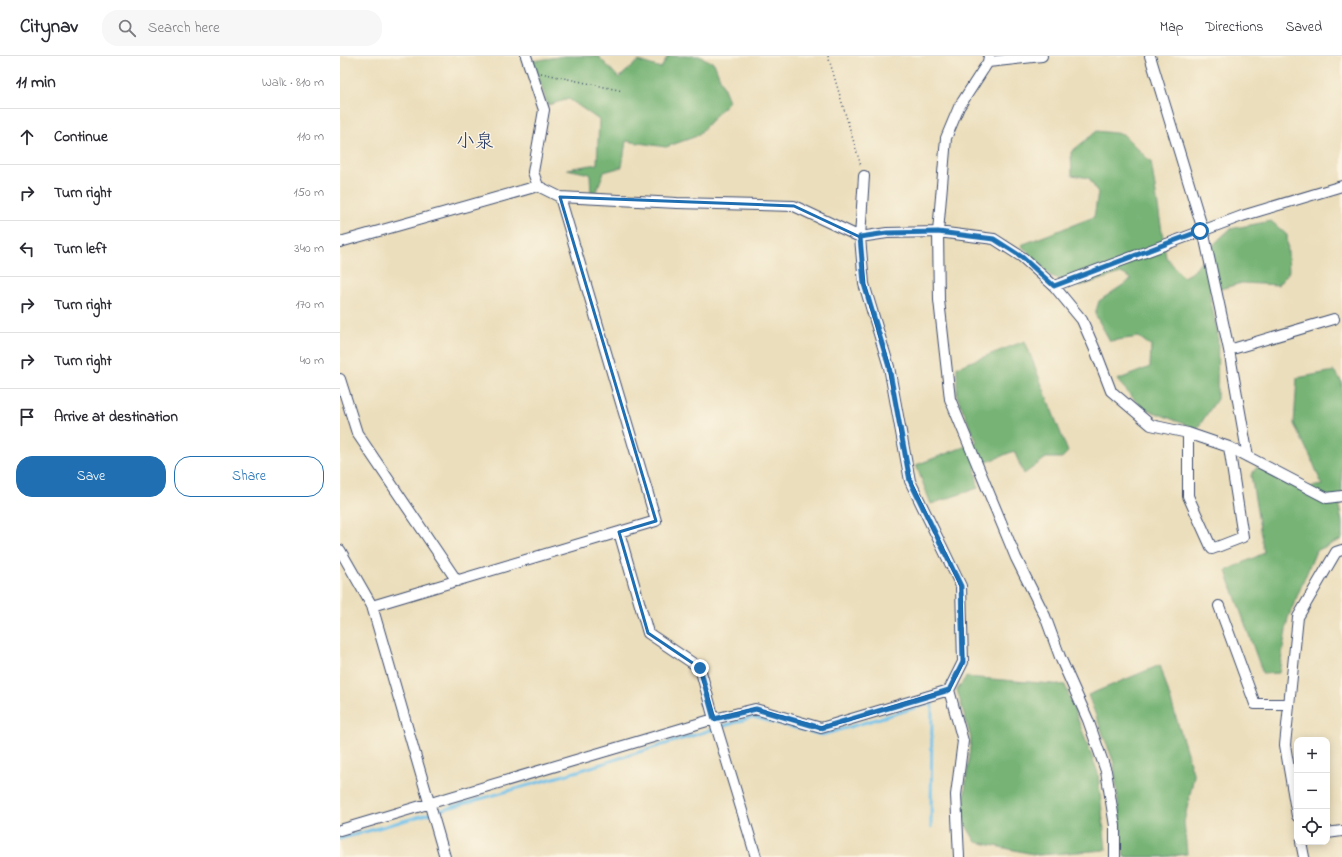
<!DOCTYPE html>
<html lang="en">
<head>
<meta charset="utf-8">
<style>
  :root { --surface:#fff; --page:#f7f7f7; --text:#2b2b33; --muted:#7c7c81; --line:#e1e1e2; --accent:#1f6fb2 }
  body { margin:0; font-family:"Indie Flower","Klee One",sans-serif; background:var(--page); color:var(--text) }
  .controls { position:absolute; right:12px; bottom:12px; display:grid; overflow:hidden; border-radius:8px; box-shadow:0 2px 10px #0003 }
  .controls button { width:36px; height:36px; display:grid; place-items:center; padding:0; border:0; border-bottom:1px solid var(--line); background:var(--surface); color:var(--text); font:20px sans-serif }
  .stop { position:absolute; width:12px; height:12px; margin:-9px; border:3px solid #1f6fb2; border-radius:50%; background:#fff }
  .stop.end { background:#1f6fb2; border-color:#fff; box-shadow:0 1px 4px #0008 }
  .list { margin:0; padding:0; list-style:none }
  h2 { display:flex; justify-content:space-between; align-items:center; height:52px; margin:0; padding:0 16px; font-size:17px }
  h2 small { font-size:13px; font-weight:400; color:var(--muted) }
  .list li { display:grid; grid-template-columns:26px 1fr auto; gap:12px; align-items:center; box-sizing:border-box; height:56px; padding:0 16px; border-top:1px solid var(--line) }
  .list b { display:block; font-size:15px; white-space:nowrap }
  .list em { font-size:13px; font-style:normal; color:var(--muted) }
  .actions { display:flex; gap:8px; padding:12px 16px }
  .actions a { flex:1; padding:9px 0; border:1px solid var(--accent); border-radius:16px; text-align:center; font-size:14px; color:var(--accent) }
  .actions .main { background:var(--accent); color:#fff }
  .icon { flex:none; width:22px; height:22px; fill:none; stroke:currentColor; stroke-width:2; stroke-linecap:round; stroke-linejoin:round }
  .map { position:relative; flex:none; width:1002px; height:801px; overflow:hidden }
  header { display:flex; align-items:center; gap:24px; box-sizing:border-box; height:56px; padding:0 20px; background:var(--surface); border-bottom:1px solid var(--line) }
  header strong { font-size:19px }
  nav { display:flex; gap:22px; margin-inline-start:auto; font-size:14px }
  .search { width:280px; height:36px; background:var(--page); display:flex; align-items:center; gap:10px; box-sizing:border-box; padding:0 14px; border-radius:16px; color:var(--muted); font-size:15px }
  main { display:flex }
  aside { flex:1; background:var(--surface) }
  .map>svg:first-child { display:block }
  .forest { fill:#76b374; stroke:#487169 }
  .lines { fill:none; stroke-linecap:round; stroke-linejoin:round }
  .stream { stroke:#6fc1eb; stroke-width:3 }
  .minor-casing { stroke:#3a496c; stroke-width:12 }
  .path { stroke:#3a496c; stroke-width:1.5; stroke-dasharray:1 3; stroke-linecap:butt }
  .minor { stroke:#fff; stroke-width:10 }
  .route { stroke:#1f6fb2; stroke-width:5 }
  .marked { fill:none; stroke:#1f6fb2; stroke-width:3; stroke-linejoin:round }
  .labels { text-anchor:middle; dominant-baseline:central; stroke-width:3; stroke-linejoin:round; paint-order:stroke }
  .neighbourhood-label { font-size:19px; fill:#1b2f5e; stroke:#fcf5e5 }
</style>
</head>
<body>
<header>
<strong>Citynav</strong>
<div class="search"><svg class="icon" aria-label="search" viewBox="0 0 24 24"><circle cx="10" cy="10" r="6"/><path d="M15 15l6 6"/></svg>Search here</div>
<nav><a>Map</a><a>Directions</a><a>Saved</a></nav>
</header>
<main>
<aside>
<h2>11 min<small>Walk · 810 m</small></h2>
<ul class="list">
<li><svg class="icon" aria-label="ahead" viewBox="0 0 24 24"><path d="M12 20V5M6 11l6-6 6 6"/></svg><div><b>Continue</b></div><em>110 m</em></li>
<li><svg class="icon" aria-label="right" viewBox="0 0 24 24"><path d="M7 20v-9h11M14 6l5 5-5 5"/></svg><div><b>Turn right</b></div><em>150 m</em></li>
<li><svg class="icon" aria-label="left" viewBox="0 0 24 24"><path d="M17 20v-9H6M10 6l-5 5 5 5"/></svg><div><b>Turn left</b></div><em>340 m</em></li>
<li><svg class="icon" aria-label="right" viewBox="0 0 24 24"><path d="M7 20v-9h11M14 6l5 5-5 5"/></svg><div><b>Turn right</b></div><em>170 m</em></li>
<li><svg class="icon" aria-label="right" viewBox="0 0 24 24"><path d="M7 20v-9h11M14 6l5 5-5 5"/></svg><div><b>Turn right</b></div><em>40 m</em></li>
<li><svg class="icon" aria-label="arrive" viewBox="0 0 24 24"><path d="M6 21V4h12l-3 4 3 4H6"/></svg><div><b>Arrive at destination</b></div></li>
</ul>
<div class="actions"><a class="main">Save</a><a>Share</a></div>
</aside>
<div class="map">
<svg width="1002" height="801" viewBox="0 0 1002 801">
  <rect width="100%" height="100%" fill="#fcf5e5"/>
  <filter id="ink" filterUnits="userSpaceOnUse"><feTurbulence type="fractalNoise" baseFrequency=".025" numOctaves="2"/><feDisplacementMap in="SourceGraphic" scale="8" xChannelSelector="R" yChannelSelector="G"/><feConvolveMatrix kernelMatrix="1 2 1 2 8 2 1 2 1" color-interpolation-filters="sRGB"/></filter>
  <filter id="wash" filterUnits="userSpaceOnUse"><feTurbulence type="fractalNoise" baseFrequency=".012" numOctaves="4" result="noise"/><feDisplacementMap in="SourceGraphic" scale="16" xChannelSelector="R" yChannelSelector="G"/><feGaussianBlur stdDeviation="0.9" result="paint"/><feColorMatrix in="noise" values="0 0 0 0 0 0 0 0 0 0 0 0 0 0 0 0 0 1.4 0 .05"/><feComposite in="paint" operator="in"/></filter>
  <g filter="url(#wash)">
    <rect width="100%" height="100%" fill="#ebdebc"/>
    <path class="forest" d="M224,0H258L279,22L298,5L321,12L328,0H359L374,7L389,45L357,80L326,91L286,85L282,111L264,116L256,136L251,137L250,118L227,113L257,108L259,64L229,43L208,49L193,5Z
      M757,75L783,78L811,106L826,201L843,221L854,215L876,186L890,173L931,165L947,179L949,216L938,229L902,227L869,236L878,280L877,343L857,373L801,351L777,324L810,311L811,290L799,281L770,285L755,258L759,245L792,223L781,217L740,230L711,220L681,189L754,161L758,137L749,122L732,119L731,96Z
      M685,285L728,396L722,402H706L684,418L674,395L635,411L638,432L591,448L576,409L637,386L617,340V311Z
      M994,315L1002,326V448L999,450L1002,467V483L976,495L948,562L939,617L923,618L886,515L924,497L911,419L917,411L960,433L982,429L972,404L954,368L957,322Z
      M820,609L854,720L844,766L847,798L823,801H784L774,707L748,639Z
      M626,621L725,629L758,717L766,794L698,799L636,786L622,763L631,682L617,634Z"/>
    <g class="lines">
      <path class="stream" d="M0,783L235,716L413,661L482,679L592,647L591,771"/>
    </g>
  </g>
  <g filter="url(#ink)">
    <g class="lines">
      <g class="minor-casing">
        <path id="minor" d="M186,0L204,54L193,116L198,130
          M649,0L648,6L619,51L606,82L598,176L599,244L610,343L676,502L705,560L720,601L748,664L766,715L775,770V801
          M810,0L863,174L889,294L908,401
          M648,6L702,0
          M524,120L520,181L524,228L549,311L570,425L621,530L623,606L609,634L623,685L616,739L619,801
          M0,186L198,130L220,141L337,147L454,150L520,181L547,177L598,176L654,183L682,201L714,230L742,264L756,296L771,335L811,369L848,377L889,391L987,442L1002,440
          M714,230L902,160L1002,130
          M889,294L994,263
          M0,323L17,377L117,525
          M848,377V440L872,493L903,481L889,391
          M279,476L308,577L360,612L374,663L416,801
          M0,494L32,550L105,801
          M32,550L316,465L220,141
          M879,550L915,648H949
          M957,760L945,689L958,561L996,496L1002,494
          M0,774L374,663L415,653L481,672L609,634
          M987,777L1002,775
          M961,786L964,801"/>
      </g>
      <path class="path" d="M488,0L521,110
        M201,17L283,35"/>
      <use href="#minor" class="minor"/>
    </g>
  </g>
  <g class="lines" filter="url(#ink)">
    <path class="route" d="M360,612L374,663L416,653L481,672L609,634L623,606L621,530L570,425L549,311L524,228L520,181L547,177L598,176L654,183L682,201L714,230L860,175"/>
  </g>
  <path class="marked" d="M220,141L454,150L520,181L524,228L549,311L570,425L621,530L623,606L609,634L481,672L415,653L374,663L360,612L308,577L279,476L316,465Z"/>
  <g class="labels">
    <g class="neighbourhood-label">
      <text x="135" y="86">小泉</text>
    </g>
  </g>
</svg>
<div class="controls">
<button>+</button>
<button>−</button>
<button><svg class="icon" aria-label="locate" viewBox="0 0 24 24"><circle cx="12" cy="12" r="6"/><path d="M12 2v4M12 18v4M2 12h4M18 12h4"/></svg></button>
</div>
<div class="stop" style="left:860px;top:175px"></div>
<div class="stop end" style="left:360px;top:612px"></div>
</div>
</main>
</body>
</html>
